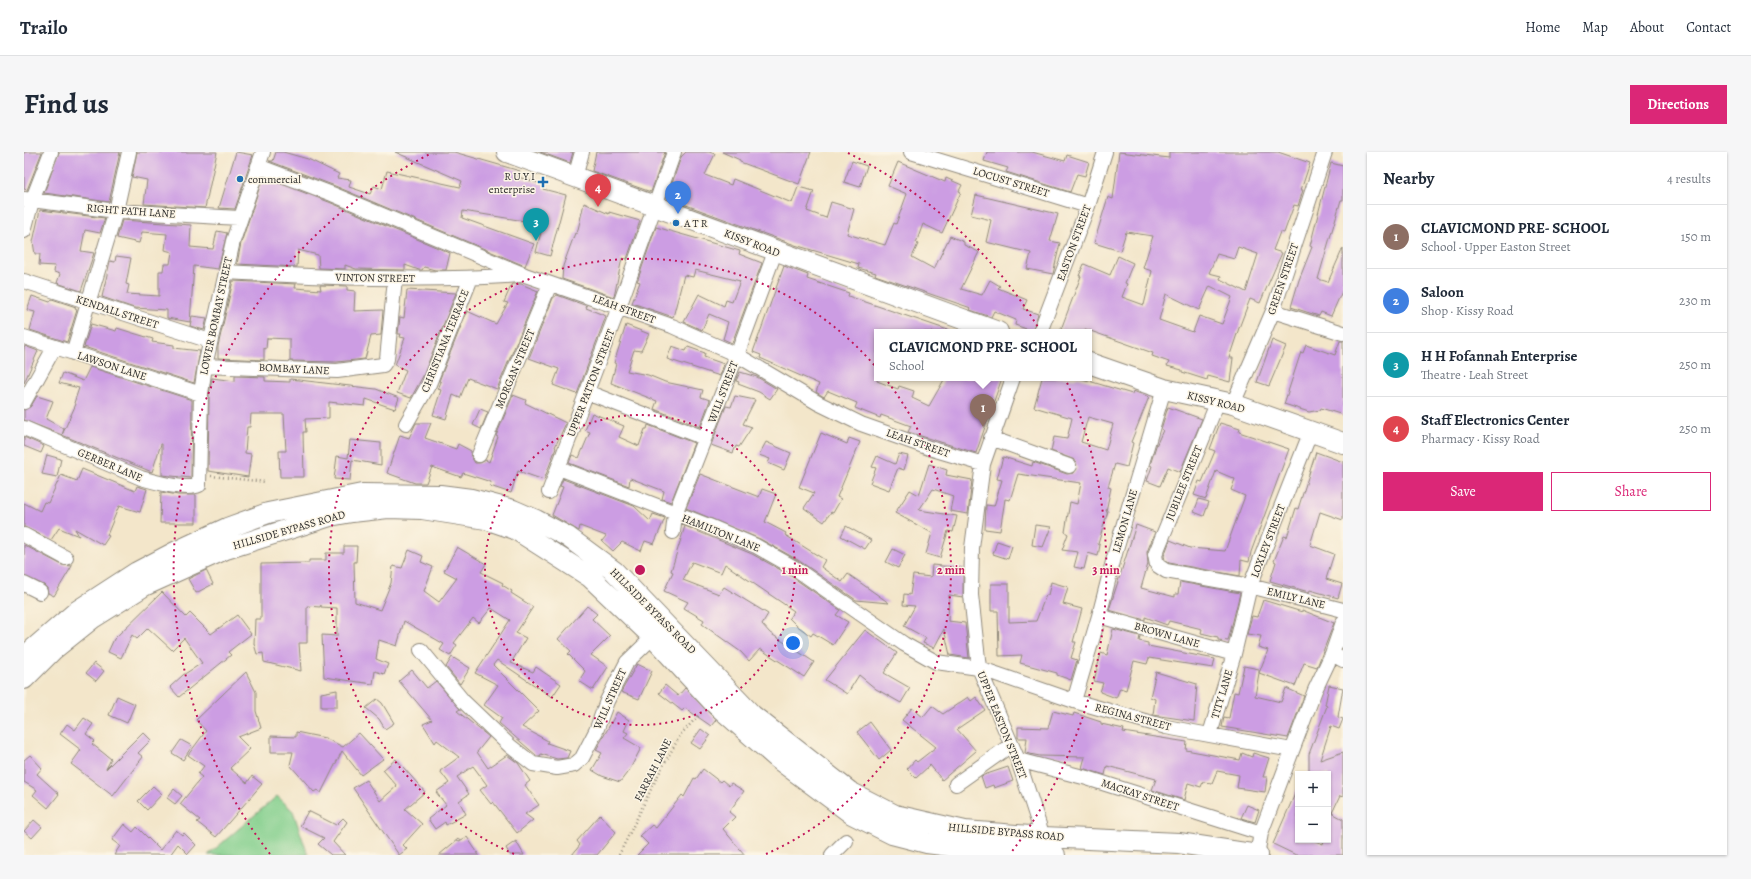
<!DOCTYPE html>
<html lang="en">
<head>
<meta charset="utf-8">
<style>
  :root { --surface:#fff; --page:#f6f6f7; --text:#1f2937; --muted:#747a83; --line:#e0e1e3; --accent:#db2777 }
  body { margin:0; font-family:Alegreya,serif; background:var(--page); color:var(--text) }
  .controls { position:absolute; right:12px; bottom:12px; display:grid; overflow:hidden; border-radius:0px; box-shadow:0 1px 3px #0004 }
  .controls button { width:36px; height:36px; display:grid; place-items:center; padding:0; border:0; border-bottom:1px solid var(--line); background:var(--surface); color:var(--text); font:20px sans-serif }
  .you { position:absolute; left:769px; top:491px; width:14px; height:14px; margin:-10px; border:3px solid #fff; border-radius:50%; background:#1a73e8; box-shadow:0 0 0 6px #1a73e833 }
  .badge { display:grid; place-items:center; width:26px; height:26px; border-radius:50%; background:var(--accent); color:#fff; font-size:13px; font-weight:700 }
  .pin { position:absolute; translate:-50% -33px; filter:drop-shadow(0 1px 2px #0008) }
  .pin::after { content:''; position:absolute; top:21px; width:14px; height:12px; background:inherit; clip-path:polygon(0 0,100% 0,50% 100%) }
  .popup { position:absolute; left:850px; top:177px; width:218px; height:52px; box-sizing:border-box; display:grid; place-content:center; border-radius:0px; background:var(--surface); filter:drop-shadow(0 1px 3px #0005); font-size:13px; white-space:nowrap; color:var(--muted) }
  .popup b { font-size:15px; color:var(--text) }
  .popup::after { content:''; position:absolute; left:50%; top:100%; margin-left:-8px; border:8px solid transparent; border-top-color:var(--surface) }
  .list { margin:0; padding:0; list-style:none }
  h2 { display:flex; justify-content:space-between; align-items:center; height:52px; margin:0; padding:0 16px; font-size:17px }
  h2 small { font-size:13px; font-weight:400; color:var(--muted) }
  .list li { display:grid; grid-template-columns:26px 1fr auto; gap:12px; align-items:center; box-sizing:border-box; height:64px; padding:0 16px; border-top:1px solid var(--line) }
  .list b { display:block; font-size:15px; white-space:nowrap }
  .list p { margin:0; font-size:13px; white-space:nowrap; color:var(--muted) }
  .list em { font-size:13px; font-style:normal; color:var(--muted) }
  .actions { display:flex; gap:8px; padding:12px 16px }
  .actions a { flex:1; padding:9px 0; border:1px solid var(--accent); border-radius:0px; text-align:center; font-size:14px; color:var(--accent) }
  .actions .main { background:var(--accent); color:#fff }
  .map { position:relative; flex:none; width:1319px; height:703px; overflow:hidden; border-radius:0px }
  header { display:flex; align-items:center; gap:24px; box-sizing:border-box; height:56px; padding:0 20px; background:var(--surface); border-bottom:1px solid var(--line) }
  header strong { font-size:19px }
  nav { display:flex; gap:22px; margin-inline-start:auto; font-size:14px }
  .intro { display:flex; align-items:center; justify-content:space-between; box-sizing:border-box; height:96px; padding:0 24px }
  h1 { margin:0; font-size:28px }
  .button { padding:10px 18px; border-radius:0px; background:var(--accent); color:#fff; font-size:14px; font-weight:700 }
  main { display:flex; gap:24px; padding:0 24px }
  aside { flex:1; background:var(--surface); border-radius:0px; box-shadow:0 1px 3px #0004 }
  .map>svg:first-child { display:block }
  .green { fill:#83cf8d; stroke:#577d5c }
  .building { fill:#cc9de3; fill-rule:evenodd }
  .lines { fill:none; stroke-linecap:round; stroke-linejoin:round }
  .street-casing { stroke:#8f887a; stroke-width:16 }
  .secondary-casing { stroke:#8f887a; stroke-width:22 }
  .path { stroke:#8f887a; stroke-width:2.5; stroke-dasharray:1 3; stroke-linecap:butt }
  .street { stroke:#fff; stroke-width:14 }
  .secondary { stroke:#fff; stroke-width:20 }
  .ring { fill:none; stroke:#c2185b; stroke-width:2; stroke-dasharray:2 4 }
  .poi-dot { fill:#1f6fb2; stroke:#fcf5e5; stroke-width:1.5 }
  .labels { text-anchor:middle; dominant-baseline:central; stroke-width:3; stroke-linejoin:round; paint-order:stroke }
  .poi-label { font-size:11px; fill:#2b2b2b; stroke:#fcf5e5; text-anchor:start }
  .street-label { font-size:11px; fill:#2b2b2b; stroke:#fcf5e5 }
  .centre { fill:#c2185b; stroke:#fcf5e5; stroke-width:2 }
  .ring-label { font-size:12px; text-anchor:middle; font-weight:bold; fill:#c2185b; stroke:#fcf5e5; stroke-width:3; stroke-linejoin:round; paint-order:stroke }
</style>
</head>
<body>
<header>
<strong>Trailo</strong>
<nav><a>Home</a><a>Map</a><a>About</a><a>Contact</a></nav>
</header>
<div class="intro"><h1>Find us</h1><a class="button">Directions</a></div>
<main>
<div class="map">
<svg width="1319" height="703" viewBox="0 0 1319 703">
  <rect width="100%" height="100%" fill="#fcf5e5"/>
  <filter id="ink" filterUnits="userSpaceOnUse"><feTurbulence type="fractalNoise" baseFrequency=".025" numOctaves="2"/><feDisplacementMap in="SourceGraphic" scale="8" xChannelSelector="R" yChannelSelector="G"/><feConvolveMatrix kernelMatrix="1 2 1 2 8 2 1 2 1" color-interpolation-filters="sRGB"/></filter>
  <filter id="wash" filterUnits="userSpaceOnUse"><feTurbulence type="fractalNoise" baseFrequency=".012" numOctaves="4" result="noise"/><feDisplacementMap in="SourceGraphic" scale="16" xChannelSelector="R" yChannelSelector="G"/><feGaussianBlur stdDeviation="0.9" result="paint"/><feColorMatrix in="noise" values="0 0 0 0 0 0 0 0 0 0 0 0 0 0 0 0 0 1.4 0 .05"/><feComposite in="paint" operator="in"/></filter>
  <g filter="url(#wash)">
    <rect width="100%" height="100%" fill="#f3e6ca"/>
    <path class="green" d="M253,644L269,659L284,703H184Z"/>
    <g id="blocks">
      <path class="building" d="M0,0H18L3,38L0,37Z
        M35,0H96L85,50L20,41Z
        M113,0H193L181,56L120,52L123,28L108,25Z
        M212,0L229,3L211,57L195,56Z
        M252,0H259L284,7L315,22L313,26L327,28L325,35L346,42L350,34L358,37L363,19L436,35L438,29L371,0H430L496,19L494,25L521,33L519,37L542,43L526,104L512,100L519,72L439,59L438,66L510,92L501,114L311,34L245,9H249Z
        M516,0H549L546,11Z
        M572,0H641L627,40L568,19Z
        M662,0H685L691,2L681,23L707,33L709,27L768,51L774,35L790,39L783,59L802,66L807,50L830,57L823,82L861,93L870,71L872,72L883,42L864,34L874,10L921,30L922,26L938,33L935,39L937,40L918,81L899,72L892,91L894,92L888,105L910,117L926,84L940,90V93L955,100L937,137L958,143L966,128L976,134L974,136L1003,148L999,157L1014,162L1008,179L991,173L992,168L970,159L967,165L946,158L947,156L851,123L852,121L834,116L835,112L771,93L643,46L657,5Z
        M698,0H787L775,32L716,10V8Z
        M963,0H1008L1041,9L1043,3L1065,10L1061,24L1053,22L1046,40L982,20L984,16L960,9Z
        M1095,0L1145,6V0H1254L1286,11L1277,38H1279L1274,54L1270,53L1260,81L1256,80L1249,98L1258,101L1253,112L1236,151L1226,147L1215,176L1205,206H1209L1206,230L1184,224L1183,228L1158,220V218L1143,214L1145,210L1128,204L1129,201L1061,177L1060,180H1036L1057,124H1055L1060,112L1086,123L1094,104L1109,111L1101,131L1103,132L1098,145L1120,153L1128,119L1119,116L1129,84L1102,80L1096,99L1070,91L1084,45L1089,47ZM1214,95L1234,102L1222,140L1196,127L1197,124L1185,121L1193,102L1210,107ZM1186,134L1208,145L1198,172L1175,164L1169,180L1135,168L1142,142L1175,158Z
        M828,9L843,14L836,35L820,30Z
        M1307,11L1319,14V48H1317L1294,127L1304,130L1319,96V137L1307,164L1297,160L1295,164L1267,155L1275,128L1288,95L1286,94Z
        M239,25L305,50L426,101L422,118H411L400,115L398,118H395L381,113V118L332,117L321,113V117L295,116L294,103L274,98L273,115L213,112L217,91Z
        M952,43L1034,62L1026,89L1036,91L1029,122L1003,117L1007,101L962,90L967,68L947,63Z
        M560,51L585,62V60L616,69L603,107L598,106L590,145L538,127L539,114L551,81L553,82Z
        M16,58L81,66L76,81L61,78L57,99L70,101L57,139L33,131L36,122L30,120L31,114L15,113L16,102H11L9,90Z
        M98,68L167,73L166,95L189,97L193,79L203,81L194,117L170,114L166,170L143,166V158L110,156L78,145L86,109L91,110L92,104L107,106L102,132L105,133L103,142L135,144V119H139L140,112H146L148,100L141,98L143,82L118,80L115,91L93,86Z
        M632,75L716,99L715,102L738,111L708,191L699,187L704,170L685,162L678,178L660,170L675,142L700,154L702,148L708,150L716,129L671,118L669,125L660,123L649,165L608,151L616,130L613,129L614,127Z
        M760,114L784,123L783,127L825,141L824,144L924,178V180H853V229L874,237L875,234L890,239L888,246L905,254L921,226H978L952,301L884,280L887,274L857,263L856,266L831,256L833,251L804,239L800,245L792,240L795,232L736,206L737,203L729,200Z
        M209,129L272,132L271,136L297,138L296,133L323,134V138L331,139L330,159L359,158L357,183L347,184L341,207L313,210L266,209V187L243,186L242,197L240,196V208L194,206V194Z
        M488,132H497L514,139L473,237L444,226L436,246L429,243L422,267L409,263L417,238L414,237L417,230L415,229L443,159L472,172L484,151L480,150Z
        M383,138L432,141L399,224L387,246L373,241L382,218L371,213L381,186L376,185L377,182H374L376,165L380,166Z
        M533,143L563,154L562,156L582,164L553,242L529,233L535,217L505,206L529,146Z
        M8,144L26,150L28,147L52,155L51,157L53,158L43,190L6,178L11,160L3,158Z
        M168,164L183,166L180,178L166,174Z
        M67,172L92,179L93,176L109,181L129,187L128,190L150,193V196L176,199L170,231L60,195Z
        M602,173L625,182L617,199L610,198L603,219L624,223L641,230L679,238L677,245L686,248L676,275L630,257L633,249L587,231L592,212L590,211Z
        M1248,188L1262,194L1245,234L1233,230Z
        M1316,189H1319V263L1297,256L1296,258L1285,260L1260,252L1277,200L1279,201L1282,193L1311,203Z
        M1,194L14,199L0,231V197Z
        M648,194L662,199L664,195L681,201L680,205L700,212L696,224L643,207Z
        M66,215L168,248L167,326L138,323V292H137L128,320L38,283L52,252L50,251L55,236L35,231L39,221L59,229Z
        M716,220L733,225L753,237L746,247L735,240L714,232L715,230L712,229Z
        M211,224L241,225V229L266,230V227L352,237L375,246L371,257L342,247L341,254L305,250V266L281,267L282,280H279L280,325H256L255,299H262L260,262H227L226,275H223L221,301L227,302L224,325L184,319L185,243L188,226L211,229Z
        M1018,226H1055L1108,242L1109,239L1125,245L1107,290L1109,291L1103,315L1091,312L1084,335L1087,336L1082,359H1084L1074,392L1076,393L1074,404L1064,401L1060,417L1050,415L1054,400L1038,398L1044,382L1041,380L1046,350L1053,352L1057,331L994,322L986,348L981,347L976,379L961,377L962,353L970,354L978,328L973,327L979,305L1008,314L1009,310L1043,322L1050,321L1053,317L1051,308L1027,299L1030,285L1043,287L1048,266L1010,255ZM1064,265L1089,272L1082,298L1057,290Z
        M489,243L502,248L501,251L542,271L531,295L532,296L520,328L494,319L487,341L466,334L467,330L439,321L437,325L408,315L402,331H391L363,321L376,283L385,286L392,271H407L401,286L432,297L434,292L447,299V304L451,311H456L462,308L465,310L474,285L472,284Z
        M13,244L29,249L22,267L40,277L38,283L0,268V258L7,254Z
        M711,244L731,248L719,272L728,275L715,295L712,294L709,301L687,293L702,254L707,255Z
        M1144,255L1178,267L1156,320L1144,315L1136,334L1123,329L1128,314L1126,313L1132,294L1139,278L1137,277Z
        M456,257L464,260L457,277L449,273Z
        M568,261L600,274L595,285L615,294L621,277H623L624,273L670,291L647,350L638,347L640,339L606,326L605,334L545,311L548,303L555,306L566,280L561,278Z
        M1196,271L1216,277L1215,280L1265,297L1227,400L1225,410L1217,408L1216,424L1145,411L1141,408L1140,404L1146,388L1166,396L1201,399L1221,344L1207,338L1211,327L1192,319L1182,347L1170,343L1175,329L1178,330L1191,299L1186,297Z
        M797,281L823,292L825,286L836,290L813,345L817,347L809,361L807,360L800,370L780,356L790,341L775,335Z
        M0,285L20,294L17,301L0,294Z
        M326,288L357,291V313L328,308L326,328L310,327L313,304L324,306Z
        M742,290L767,301L760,318L744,311L746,307L735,303Z
        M1292,300L1319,310V368L1296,360L1286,393L1310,402L1302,427L1318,432L1314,446L1286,438L1285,440L1246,429L1252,410L1250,409L1260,384L1263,385L1272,356L1274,357Z
        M875,302L884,304L880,318L874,316L865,338L846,331L852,316L848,315L853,304L871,312Z
        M23,303L37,307L33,325L18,322Z
        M905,312L923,318L922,323L948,328L944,362L926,359L929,344L909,337L895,358L933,364L929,380L924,379L916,406L902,402L908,381L871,361L886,338L895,343Z
        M58,317L111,339L113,334L123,337L116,360L95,354L83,383L85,384L79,393L51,377L55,384L35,376L27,388L0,375V351L16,359L20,350L24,351L37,323L53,329Z
        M676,322L735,345L738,337L752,342L741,370L762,381L761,383L801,408L797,415L818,430L824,422L865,451L832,448L774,408L736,387L662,356Z
        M539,327L610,354L626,369L629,362L641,366L630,392L621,389L617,399L598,390L589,399L578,389L582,384L556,374L555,379L528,363L539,335L536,334Z
        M137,340L154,343H172V371H136Z
        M1175,347L1185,350L1180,364L1170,360Z
        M1011,373L1027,375L1019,395L1008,393Z
        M1112,373L1131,380L1123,400L1124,412L1117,436L1151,445V442H1154L1156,430L1216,441L1204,489L1194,488V485L1177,481L1178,477L1145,469L1143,473L1121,465V468L1085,458Z
        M661,374L728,402L764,422L816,458L812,463L824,470L809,493L789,481L787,484L772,473L765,466L770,459L701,412L697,421L668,410L659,428L695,442L700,435L744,462L738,472L746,481L790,510L780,525L736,497L725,509L717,500L678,472L680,468L660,456L664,450L640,439L649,420L647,419Z
        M822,374L847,388L841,397L817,384Z
        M973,389L988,394L984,407L969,402Z
        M0,393L38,413L48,414L30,444L24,441L23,436L20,433L0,424Z
        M320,394H333L332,410H330L331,450L356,458L367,431L369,414L378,416L385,398L399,404L397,410L409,415L400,439L415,450L433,426L420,419L433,395L462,412L457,420L479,431L478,433L488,439L487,441L509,455L492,481L502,486L487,511L509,520L512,515L537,532L528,545L473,508L469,513L515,559L498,575L524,589L523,591L546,599L543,606L533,607L517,602L516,604H513L475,571L478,566L460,553L474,533L451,521L486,468L467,456L455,471L449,466L430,491L433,493L426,504L416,498L420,492L380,469L373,494L355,488L352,507L364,512L360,522L351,519L349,532L300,525L298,483L313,484V456L297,455V453L296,455L283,454V491H275L277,519L240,510L239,501L233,502L230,492L231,467H237V412L285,411V408H302V401H320Z
        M869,397L881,403L874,416L862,410Z
        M908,413L939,416V445L925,443L924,469L941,471L945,506L926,503L920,477L910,496L899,491L902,486L880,474L891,454L879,453L880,442L886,443L889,423L907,425Z
        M182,418L189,432L172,441L164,427Z
        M1027,430L1044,435L1039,452L1058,457L1049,490H1052L1047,506L1053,508L1047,528L1033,523V521L996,511L998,503L975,504L974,459H967V432H985V470L1012,469L1022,443H1024Z
        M138,440L162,465L166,461L187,482L213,463L227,482L204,500L207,503L155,545L146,535L159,523L178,511L160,486L148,498L124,476L113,487L108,483L97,506L84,500L90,487Z
        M1239,448L1278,460V458L1310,471L1293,515L1280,511L1271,534L1235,521L1231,544L1257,550L1262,536L1280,544L1264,586L1198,575L1200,565L1205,566L1210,540L1214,541L1220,514L1235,517V521L1244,498L1234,495L1237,484L1223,482L1228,464L1233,465Z
        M563,454L573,462L568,467L586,484L567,503L584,515L569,538L555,529L561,519L544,502L547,499L534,487Z
        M1089,477L1116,484L1115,489L1124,491V494L1191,507L1189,516L1125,506L1123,512L1110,509L1102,538L1096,536L1092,546L1076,540L1079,531L1070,529L1077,501L1083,503Z
        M841,478L873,501L860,521L886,536L877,551L852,537L835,523L823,542L801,528Z
        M428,505L446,516L436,532L422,515Z
        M70,511L80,519L72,529L62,521Z
        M613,512L628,519L615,547L597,540Z
        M388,518L403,536L412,529L436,557L433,559L465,585L453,600L464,616L483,603L494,611L506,629L501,633L515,653L501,662L509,668L493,681L469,650L467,652L456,638L463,633L449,614L433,625L445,642L435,649L442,662L422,673L421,670L411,677L404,667L422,653L412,640L425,631L416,619L435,605L413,588L411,591L399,572L408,568L375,529Z
        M222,520L232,540V559L237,576L214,585L226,597L206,616L223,631L228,624L238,632L192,685L173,670L176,668L156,652L178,625L174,622L180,614L164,603L182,579L172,568Z
        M1132,520L1173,532L1170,569L1129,563L1131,547L1126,545Z
        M641,533L654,544L661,536L692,568L687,574L661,556L658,559L635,541Z
        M1305,533L1319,536L1314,565L1319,567L1315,577L1307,574L1296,608L1319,600V645L1316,644L1308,661L1319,667V703H1272L1249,692L1274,635V688H1289L1299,692L1300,688H1304V622H1285V602L1303,554L1301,553Z
        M313,538V555H297V541Z
        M93,544L111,552L103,571L85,563Z
        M944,545L947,549L952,545L961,558L933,577L952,599L918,628L906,613L892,626L883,617L891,608L893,610L912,595L878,568L888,556L899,565L908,554L919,562Z
        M353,547L358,551L370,571L361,577L355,567L342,556Z
        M1029,559L1049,564L1050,561L1077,570V572L1100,577L1099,580L1163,590L1162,598L1216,608L1218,601L1228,605L1229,601L1245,606L1239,625H1243L1241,640L1213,636L1215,623L1193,619L1188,631L1179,630L1177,635L1164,631L1160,648L1128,638L1132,627L1083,614L1081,623L1058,616L1061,605L1016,604L1001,601L1003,586H994V575L1024,576Z
        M593,560L605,568L600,579L604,581L600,586L617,596L606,617L596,630L578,624L568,618L578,601L572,598Z
        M60,566L69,572L62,582L71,589L68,592L87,607L82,617L119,580L127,588L114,601L119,605L89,644L47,612L57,598L36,582L43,572L51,578Z
        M846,570L867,598L855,608L833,580Z
        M677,577L686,584L676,597L667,591Z
        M272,580L301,586L319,595L335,581L359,607L337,623L318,599L297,641L293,638L290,640L266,613L269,600H247V584L272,585Z
        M157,588L168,594L159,608L148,601Z
        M6,603L18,616L13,622L35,642L24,656L9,643L13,638L0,630V608Z
        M372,607L401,640L381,657L398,672L379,693L383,697L375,703L329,636L342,628L356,649L373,634L359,618Z
        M984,615L989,629L970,636L969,633L961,636L957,624Z
        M679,617L696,630L698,628L705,634L707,631L720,639L705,660L711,665L699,677L721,703H613L624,692L616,684L628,673L632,676L658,643L660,645L670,626L672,627Z
        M129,634L138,642L123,658L114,649Z
        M150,637L158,644L151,652L143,646Z
        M1223,653L1235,658L1231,670L1217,666Z
        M284,659L312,673L319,666L323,670L309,690L321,703H307L294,692L300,686L276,674Z
        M576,663L592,680L573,703H548L556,693L553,689Z
        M10,668L18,675L8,686L0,679Z
        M100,672L109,680L113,675L136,698L152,678L158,683L160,681L172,693L164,702L154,692L146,703H90L96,694L88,688Z
        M443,685L455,703H415L434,687L435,689Z
        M492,689L500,703H486L482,696Z"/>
    </g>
  </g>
  <g filter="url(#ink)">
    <use href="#blocks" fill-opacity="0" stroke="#8f887a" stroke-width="1"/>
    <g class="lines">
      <g class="street-casing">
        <path id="street" d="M887,0L1064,54
          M234,14L308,42L501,123L648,174L713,203L794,251L837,272L905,296L959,312
          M551,25L558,0
          M0,47L92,59L215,66
          M0,79L8,49L27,0
          M202,120C300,125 398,130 497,123
          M0,129L186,189
          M1249,159L1319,181
          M1016,180L1064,54L1081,0
          M0,185L177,242
          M49,201L92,59L105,0
          M181,214L313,219L359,213L363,207L371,127
          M989,226L959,312L948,396L947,443L955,516L994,608L1019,685L1024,692
          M563,240L680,286
          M1194,249L1131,403L1133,413L1142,419L1226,434L1319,458
          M0,250L30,196
          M1209,252L1249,159L1301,0
          M382,272L405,232L447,126
          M0,276L117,326C131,330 162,339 175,333L177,242L181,214L209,89L239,0
          M967,286L1045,314
          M455,303L526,132
          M535,316L685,374L732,394L769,415L880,492L912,510L955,516L1050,549L1142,575L1268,598
          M525,340L595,155L650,0
          M649,380L651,362L713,203L751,100
          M0,383L42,406
          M0,432L16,440
          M1075,464L1210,502
          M397,498L439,549L486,594L509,612L533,616L550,613L558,606L572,579L583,549L603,510L629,485
          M1308,502L1319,508
          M1050,549L1075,464L1092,398L1140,237
          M1186,582L1210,502L1226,434L1287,279
          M994,608L1063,626L1237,681
          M932,632L987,593
          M808,703L822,689
          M1233,703L1237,681L1291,538L1308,502L1319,470"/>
      </g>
      <g class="secondary-casing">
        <path id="secondary" d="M483,0L974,180
          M1065,211L1140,237L1209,252L1319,291
          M0,505L53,459L113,420L151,400L203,376L244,361L338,342L416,343L447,347L489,358L512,368L544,385L590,419L728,563L826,640L871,663L941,679L1019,685L1155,691L1234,703
          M0,527L29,498L69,466L120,434L202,397L306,364L328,360L364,356L398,357L462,367L491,377L566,425L629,485L688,549L754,607L828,662L868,682L903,691L964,699L1031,703"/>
      </g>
      <path class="path" d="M187,324L242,330
        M595,703L634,623L657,582L678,560"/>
      <use href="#street" class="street"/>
      <use href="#secondary" class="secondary"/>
    </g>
  </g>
  <g class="ring">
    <circle cx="616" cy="418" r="155"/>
    <path d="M490 702A311 311 0 1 1 742 702"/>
    <path d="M246 702A466 466 0 0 1 408 1M824 1A466 466 0 0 1 986 702"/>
  </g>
  <g class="poi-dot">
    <circle cx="216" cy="27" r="4"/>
    <path d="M517 24h4v4h4v4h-4v4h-4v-4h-4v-4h4z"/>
    <circle cx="652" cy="71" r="4"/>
  </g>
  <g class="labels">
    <g class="poi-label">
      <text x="511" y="24" text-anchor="end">R U Y I<tspan x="511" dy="13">enterprise</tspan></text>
      <text x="224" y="27">commercial</text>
      <text x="660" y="71">A T R</text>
    </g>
    <g class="street-label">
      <text transform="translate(987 30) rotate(17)">LOCUST STREET</text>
      <text transform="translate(107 59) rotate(4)">RIGHT PATH LANE</text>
      <text transform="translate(728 91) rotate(21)">KISSY ROAD</text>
      <text transform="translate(1050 91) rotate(-70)">EASTON STREET</text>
      <text transform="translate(351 126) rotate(1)">VINTON STREET</text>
      <text transform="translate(1259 127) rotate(-71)">GREEN STREET</text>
      <text transform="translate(600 157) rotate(20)">LEAH STREET</text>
      <text transform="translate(93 160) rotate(18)">KENDALL STREET</text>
      <text transform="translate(192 164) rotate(-78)">LOWER BOMBAY STREET</text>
      <text transform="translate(421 189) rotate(-68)">CHRISTIANA TERRACE</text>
      <text transform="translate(88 214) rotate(18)">LAWSON LANE</text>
      <text transform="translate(270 217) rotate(3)">BOMBAY LANE</text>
      <text transform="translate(491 217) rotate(-67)">MORGAN STREET</text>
      <text transform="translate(567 231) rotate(-69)">UPPER PATTON STREET</text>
      <text transform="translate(699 240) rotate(-69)">WILL STREET</text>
      <text transform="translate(1192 250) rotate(14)">KISSY ROAD</text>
      <text transform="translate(894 291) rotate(19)">LEAH STREET</text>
      <text transform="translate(86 313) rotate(23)">GERBER LANE</text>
      <text transform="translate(1160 331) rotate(-68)">JUBILEE STREET</text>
      <text transform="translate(1101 369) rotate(-74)">LEMON LANE</text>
      <text transform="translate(265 378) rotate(-16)">HILLSIDE BYPASS ROAD</text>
      <text transform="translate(697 381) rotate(22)">HAMILTON LANE</text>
      <text transform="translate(1244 389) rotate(-69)">LOXLEY STREET</text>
      <text transform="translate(1272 446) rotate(14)">EMILY LANE</text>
      <text transform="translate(629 459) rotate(45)">HILLSIDE BYPASS ROAD</text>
      <text transform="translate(1143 483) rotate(16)">BROWN LANE</text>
      <text transform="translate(1198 542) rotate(-73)">TITY LANE</text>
      <text transform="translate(586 547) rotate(-66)">WILL STREET</text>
      <text transform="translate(1109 565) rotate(15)">REGINA STREET</text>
      <text transform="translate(978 573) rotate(68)">UPPER EASTON STREET</text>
      <text transform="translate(629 618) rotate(-63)">FARRAH LANE</text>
      <text transform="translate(1116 643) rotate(18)">MACKAY STREET</text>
      <text transform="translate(982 680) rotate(5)">HILLSIDE BYPASS ROAD</text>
    </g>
  </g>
  <circle cx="616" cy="418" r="6" class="centre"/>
  <g class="ring-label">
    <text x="771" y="422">1 min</text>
    <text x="927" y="422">2 min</text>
    <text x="1082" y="422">3 min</text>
  </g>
</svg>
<div class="controls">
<button>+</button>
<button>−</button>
</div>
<div class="you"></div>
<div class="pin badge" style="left:959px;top:275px;background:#8d6e63">1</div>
<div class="popup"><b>CLAVICMOND PRE- SCHOOL</b>School</div>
<div class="pin badge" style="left:654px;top:62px;background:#3f7fe0">2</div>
<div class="pin badge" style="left:512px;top:89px;background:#0f9aa8">3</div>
<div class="pin badge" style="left:574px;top:55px;background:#e0444e">4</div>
</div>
<aside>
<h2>Nearby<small>4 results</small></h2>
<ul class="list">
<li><span class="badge" style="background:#8d6e63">1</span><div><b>CLAVICMOND PRE- SCHOOL</b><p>School · Upper Easton Street</p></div><em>150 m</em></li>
<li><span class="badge" style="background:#3f7fe0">2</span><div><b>Saloon</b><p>Shop · Kissy Road</p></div><em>230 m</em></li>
<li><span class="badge" style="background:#0f9aa8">3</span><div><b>H H Fofannah Enterprise</b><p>Theatre · Leah Street</p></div><em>250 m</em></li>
<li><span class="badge" style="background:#e0444e">4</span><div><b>Staff Electronics Center</b><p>Pharmacy · Kissy Road</p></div><em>250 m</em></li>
</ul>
<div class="actions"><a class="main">Save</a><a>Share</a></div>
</aside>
</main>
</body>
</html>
